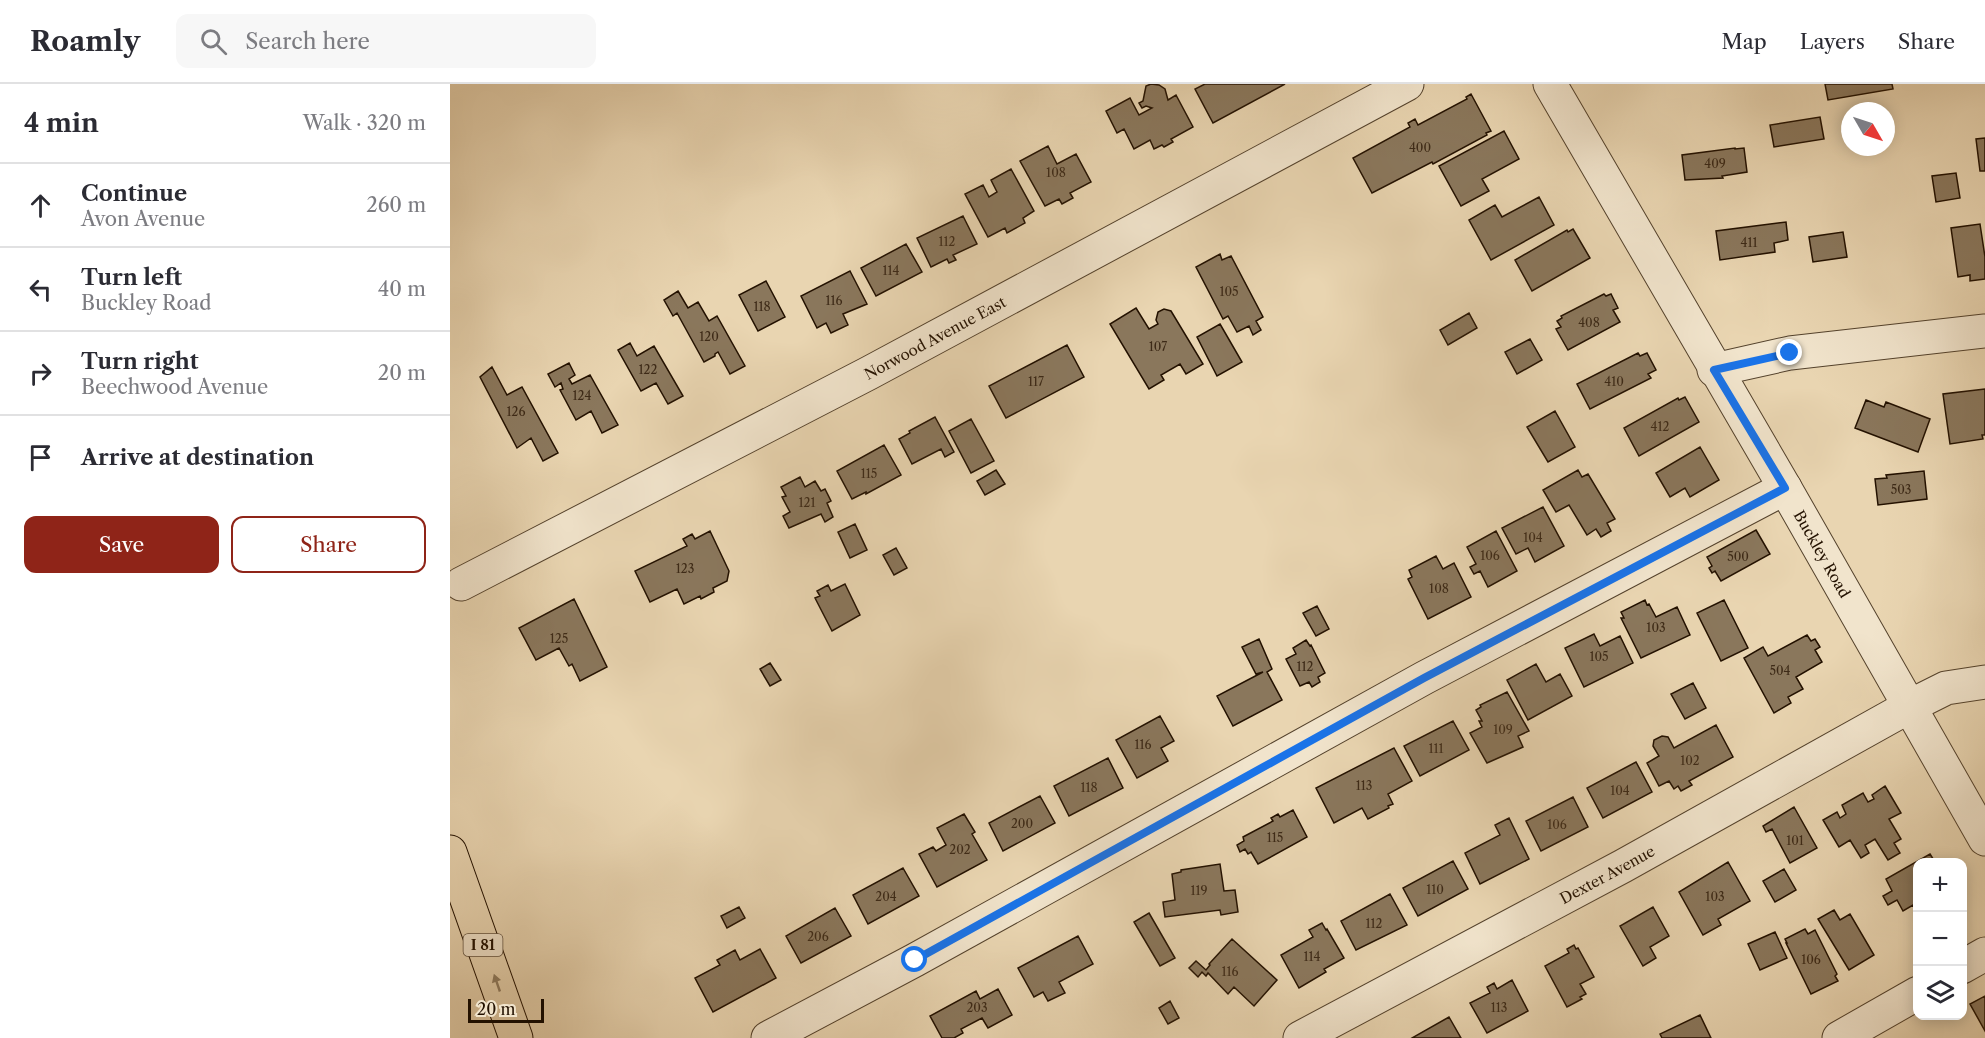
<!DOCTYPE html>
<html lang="en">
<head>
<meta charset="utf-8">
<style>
  :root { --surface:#fff; --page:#f7f7f7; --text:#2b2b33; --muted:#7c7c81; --line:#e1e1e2; --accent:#8f2418 }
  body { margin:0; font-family:"Libre Caslon Text",serif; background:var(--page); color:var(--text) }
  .controls { position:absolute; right:18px; bottom:18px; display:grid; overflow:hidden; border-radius:12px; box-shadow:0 3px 15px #0003 }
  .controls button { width:54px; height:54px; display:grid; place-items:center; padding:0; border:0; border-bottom:2px solid var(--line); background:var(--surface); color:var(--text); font:30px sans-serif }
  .compass { position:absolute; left:1391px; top:18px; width:54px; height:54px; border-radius:50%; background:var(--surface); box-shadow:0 3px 15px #0003; rotate:129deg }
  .scale { position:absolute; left:18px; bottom:15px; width:76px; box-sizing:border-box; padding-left:6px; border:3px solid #231100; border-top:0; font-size:16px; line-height:21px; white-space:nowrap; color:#231100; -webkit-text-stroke:4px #f1e4cc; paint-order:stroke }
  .stop { position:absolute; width:18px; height:18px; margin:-14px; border:4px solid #1a73e8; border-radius:50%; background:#fff }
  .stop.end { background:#1a73e8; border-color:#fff; box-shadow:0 2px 6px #0008 }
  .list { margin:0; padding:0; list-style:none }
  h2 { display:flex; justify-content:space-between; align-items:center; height:78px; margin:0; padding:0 24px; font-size:26px }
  h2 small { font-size:20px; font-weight:400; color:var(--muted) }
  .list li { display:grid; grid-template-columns:39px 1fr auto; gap:18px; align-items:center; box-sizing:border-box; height:84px; padding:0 24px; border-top:2px solid var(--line) }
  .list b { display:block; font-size:22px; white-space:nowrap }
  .list p { margin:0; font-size:20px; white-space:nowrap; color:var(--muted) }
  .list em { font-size:20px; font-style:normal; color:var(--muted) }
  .actions { display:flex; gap:12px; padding:18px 24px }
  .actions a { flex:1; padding:14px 0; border:2px solid var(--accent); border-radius:12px; text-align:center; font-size:21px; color:var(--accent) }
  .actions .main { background:var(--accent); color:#fff }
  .icon { flex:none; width:33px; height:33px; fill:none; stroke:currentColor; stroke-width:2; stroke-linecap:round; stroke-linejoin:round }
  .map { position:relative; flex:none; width:1535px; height:954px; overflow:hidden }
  header { display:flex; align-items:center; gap:36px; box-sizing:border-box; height:84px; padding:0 30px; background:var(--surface); border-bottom:2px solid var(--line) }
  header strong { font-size:28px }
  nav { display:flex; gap:33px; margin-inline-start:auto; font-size:21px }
  .search { width:420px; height:54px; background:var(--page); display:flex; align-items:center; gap:15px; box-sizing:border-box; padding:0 21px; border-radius:12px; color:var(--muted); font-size:22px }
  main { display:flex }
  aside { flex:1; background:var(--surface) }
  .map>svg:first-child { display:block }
  .building { fill:#8a775c; stroke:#231100; stroke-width:1.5 }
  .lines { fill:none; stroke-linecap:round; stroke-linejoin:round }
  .minor-casing { stroke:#54422c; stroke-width:35 }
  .highway-casing { stroke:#231100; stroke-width:35 }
  .minor { stroke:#f1e4cc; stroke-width:33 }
  .highway { stroke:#e9d5b1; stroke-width:33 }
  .oneway { fill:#907d61 }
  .route { stroke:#1a73e8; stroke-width:8 }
  .labels { text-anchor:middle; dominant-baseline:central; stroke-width:5; stroke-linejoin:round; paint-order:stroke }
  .number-label { font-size:12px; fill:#3d2a17 }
  .shield { fill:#f1e4cc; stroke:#61503d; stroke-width:1.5 }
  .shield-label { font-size:14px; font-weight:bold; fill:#231100 }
  .street-label { font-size:15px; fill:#231100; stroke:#f1e4cc }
</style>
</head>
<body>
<header>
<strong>Roamly</strong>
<div class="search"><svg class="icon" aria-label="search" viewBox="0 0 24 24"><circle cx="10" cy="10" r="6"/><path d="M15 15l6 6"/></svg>Search here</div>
<nav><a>Map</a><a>Layers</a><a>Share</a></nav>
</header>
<main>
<aside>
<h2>4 min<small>Walk · 320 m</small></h2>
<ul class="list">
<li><svg class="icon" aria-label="ahead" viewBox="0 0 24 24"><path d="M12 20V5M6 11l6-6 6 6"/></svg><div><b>Continue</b><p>Avon Avenue</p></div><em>260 m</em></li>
<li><svg class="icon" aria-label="left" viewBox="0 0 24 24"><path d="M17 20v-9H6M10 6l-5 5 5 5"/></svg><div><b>Turn left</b><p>Buckley Road</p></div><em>40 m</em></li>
<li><svg class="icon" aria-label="right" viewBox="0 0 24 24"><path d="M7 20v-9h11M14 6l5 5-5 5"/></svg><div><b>Turn right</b><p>Beechwood Avenue</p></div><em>20 m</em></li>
<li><svg class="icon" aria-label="arrive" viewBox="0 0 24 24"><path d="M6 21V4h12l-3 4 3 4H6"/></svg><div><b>Arrive at destination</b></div></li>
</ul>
<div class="actions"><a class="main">Save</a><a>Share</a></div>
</aside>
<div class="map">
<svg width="1535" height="954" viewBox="0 0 1535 954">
  <rect width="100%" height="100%" fill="#e9d5b1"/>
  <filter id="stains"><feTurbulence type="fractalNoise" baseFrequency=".00333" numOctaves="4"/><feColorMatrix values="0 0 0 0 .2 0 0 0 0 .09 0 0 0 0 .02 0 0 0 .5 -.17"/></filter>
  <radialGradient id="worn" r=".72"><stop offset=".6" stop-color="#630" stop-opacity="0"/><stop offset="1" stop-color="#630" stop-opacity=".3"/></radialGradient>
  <path class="building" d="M701,0L709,1L715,5L718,16L726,11L743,43L721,55L723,58L714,63L712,61L704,65L700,56L684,65L674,45L667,49L656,27L680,14L689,31L702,24L696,22L692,24L689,19L693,17L696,2Z
    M755,0H835L763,39L745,5Z
    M1375,0H1442L1443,5L1378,16Z
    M1021,10L1041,47L1036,49L1037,51L983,80L982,78L922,109L903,74L960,43L958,39L965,35L968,41L1017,15L1016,13Z
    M1370,33L1374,55L1324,63L1320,41Z
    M1054,47L1069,75L1032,95L1039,107L1011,122L989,82Z
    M1535,54V87H1530L1526,55Z
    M598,62L607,80L626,70L641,98L620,109L623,114L612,120L609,115L595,122L570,77Z
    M1285,64V65L1294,64L1297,88L1272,92L1273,94L1235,96L1232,71Z
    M561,85L584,127L573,134L575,139L557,149L555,144L538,153L515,110L533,101L539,113L547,108L541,96Z
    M1506,89L1510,114L1486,118L1482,92Z
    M1089,113L1104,141L1041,176L1019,136L1045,121L1052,133Z
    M513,132L527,160L503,171L506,176L499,179L497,175L481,183L467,154Z
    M1336,138L1338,156L1324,159L1325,168L1270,176L1266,147Z
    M1530,140L1535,173V195L1520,197V191L1508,193L1501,144Z
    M1123,145L1140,174L1082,207L1065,176L1117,146L1118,148Z
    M1393,148L1397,173L1363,178L1359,153Z
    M456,160L472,188L426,212L411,184Z
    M770,170L772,176L781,172L813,233L806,237L811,246L803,251L799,242L787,248L778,232L773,235L746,183Z
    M400,187L417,220L393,230L398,241L381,249L376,239L367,244L351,212Z
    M316,197L335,233L308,247L289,211Z
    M228,207L238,224L248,218L259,237L267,232L295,282L280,290L268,268L265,270V272L254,278L227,229L223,232L214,216Z
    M1154,210L1156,212L1161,210L1168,224L1163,226L1170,238L1118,266L1106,245L1111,243L1107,237L1112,234L1111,232Z
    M686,224L699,245L708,240L706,236L708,228L714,225L721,227L753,280L736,290L730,280L711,291L714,296L699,305L660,240Z
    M1019,229L1027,244L998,261L990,246Z
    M770,240L792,278L767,292L747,253Z
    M1080,255L1092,276L1067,290L1055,268Z
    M180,259L187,272L204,262L233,312L218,320L206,299L191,307L168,266Z
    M617,261L634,293L556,334L539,302Z
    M1188,269L1190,272L1197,269L1206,286L1198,290L1201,294L1140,325L1127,300Z
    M119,279L125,291L119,295L122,300L140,291L168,341L152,349L141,327L126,336L110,306L113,305L111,299L105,303L98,290Z
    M42,283L57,311L72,303L108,369L93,377L81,354L67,364L30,293Z
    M1535,305V351H1532L1533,355L1500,360L1493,310Z
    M1235,313L1249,338L1189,372L1174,344L1228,314L1229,316Z
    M1416,316L1434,323L1436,318L1480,335L1468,368L1405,344Z
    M1105,327L1125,363L1098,378L1077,343Z
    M485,333L504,368L495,373L491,365L462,380L449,355L460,349L459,347Z
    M521,335L544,377L521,389L499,347Z
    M434,361L451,391L416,410V408L402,415L387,387Z
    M1250,363L1269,396L1240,413L1235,404L1220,413L1206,389Z
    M546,386L555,400L535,411L527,397Z
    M1128,386L1132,393L1138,390L1165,435L1157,439L1161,447L1151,453L1146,445L1137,451L1119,421L1106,428L1093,406Z
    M1474,387L1477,415L1428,421L1425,395L1437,394L1436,391Z
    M350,393L355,403L365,397L371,407L375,405L381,417L377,419L383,433L375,438L371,430L339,444L333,432L340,428L332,413L336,412L331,403Z
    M1093,423L1114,462L1085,478L1078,464L1066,470L1052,444Z
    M405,440L417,466L400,474L388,448Z
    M1306,446L1320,470L1271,497L1265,487L1262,489L1259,484L1262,482L1257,473Z
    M260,447L279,487L277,497L263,504L264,508L251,515L250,512L234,520L227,505L200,518L185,487L237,462L233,455L242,450L245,455Z
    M1046,447L1067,487L1038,503L1030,487L1024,490L1020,483L1026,480L1017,463Z
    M446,464L457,484L444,491L433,471Z
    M986,472L993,485L1004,479L1021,513L978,535L958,495L962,493L959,486Z
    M395,500L410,531L382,547L365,514L370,512L367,507L378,501L381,507Z
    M124,515L157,583L130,597L122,580L119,582L109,564L86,576L69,544Z
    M1195,516L1197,521L1199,520L1206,533L1227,523L1240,551L1191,574L1171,534H1174L1171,528Z
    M1274,516L1298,564L1271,577L1247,529Z
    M867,522L879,545L866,552L853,529Z
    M1144,550L1150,562L1170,552L1183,579L1134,603L1115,564Z
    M1357,551L1361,557L1365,555L1370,563L1365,566L1372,578L1346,593L1353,605L1338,613L1341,619L1324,629L1294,574L1313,563L1318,572Z
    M809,555L822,585L817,588L832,616L783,642L767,612L813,588L806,590L792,563Z
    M856,556L860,562L861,561L875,589L868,593L870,598L862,603L859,598L850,602L836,575L846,570L843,564Z
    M320,579L331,596L320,602L310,585Z
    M1086,580L1096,598L1110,590L1122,612L1078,636L1057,596Z
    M1243,599L1256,624L1235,635L1221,610Z
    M1057,608L1079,647L1068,652L1073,663L1037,679L1020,649L1032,643L1029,637H1032L1026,626L1031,623L1030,621Z
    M710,632L724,657L711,664L718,677L687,694L666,656Z
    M1003,637L1019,666L970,692L954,662Z
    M1266,641L1283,673L1239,697L1242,701L1231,707L1228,702L1224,705L1219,697L1209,702L1197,679L1209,672L1203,662L1204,656L1212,652L1218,653L1224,664Z
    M944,664L962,697L938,710L943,720L938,722L939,724L918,735L912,724L884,739L866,704Z
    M658,674L673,704L619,732L604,702Z
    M1186,678L1202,708L1153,734L1137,704Z
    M1435,702L1451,729L1439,735L1451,755L1444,759L1450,769L1438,776L1425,755L1415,761L1419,769L1411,774L1400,756L1389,763L1373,736L1387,728L1390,734L1396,730L1392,721L1413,709L1418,718L1424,715L1422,711Z
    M590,712L605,739L553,767L539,739Z
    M1123,713L1138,743L1091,767L1076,737Z
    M1344,723L1367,764L1340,779L1322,745L1316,748L1313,742Z
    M843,726L857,753L808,780L801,768L798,770L795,765L790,768L787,761L794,757L793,753L823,737L821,734L828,730L830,733Z
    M514,730L525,748L522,750L537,776L487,803L469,770L483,763L486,767L496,761L487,744Z
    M1059,734L1079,775L1030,800L1015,769L1050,751L1045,741Z
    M1480,770L1485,778H1468V830L1463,821L1453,827L1447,816L1438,821L1433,812L1442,807L1436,795Z
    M1003,777L1018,805L968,832L953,804Z
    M1278,778L1300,817L1268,835L1271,841L1253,851L1229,808Z
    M770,780L774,807L785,806L788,828L771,831L770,826L715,833L713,818L725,816L722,790L731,788V786Z
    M453,784L469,812L418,840L403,811Z
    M1334,785L1346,806L1325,818L1313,797Z
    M940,810L957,841L906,866L891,837Z
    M289,823L295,834L277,844L271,832Z
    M1203,823L1219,852L1200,863L1206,874L1193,882L1170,842Z
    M385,824L401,852L351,879L336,852Z
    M1384,826L1390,836L1400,830L1424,871L1399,886L1368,835Z
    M699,829L725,874L710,882L684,838Z
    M872,839L876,846L877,845L894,874L874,885L876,888L849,904L831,871L863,853L859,846Z
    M1355,845L1358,850L1365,846L1387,890L1385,892L1388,897L1361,910L1336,859H1337L1335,855Z
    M1325,848L1337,874L1310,886L1298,860Z
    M628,852L643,880L609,898L615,909L598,917L593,908L584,913L568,884Z
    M782,855L827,896L804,922L784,903L778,910L758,889L756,892L752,888L748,893L739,884L746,877L756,886L760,881L759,880Z
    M1124,861L1126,865L1128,864L1144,893L1130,900L1136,910L1130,913L1132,915L1117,923L1095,882L1119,869L1117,865Z
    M310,865L326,894L263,928L245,894L270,881L267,876L285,866L290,876Z
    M1062,896L1078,927L1037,949L1020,919L1040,909L1037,903L1044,899L1047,905Z
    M548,905L562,931L538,944L532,934L511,945L513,949L504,954H492L480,932L526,907L530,915Z
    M1535,912V947L1520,920Z
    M720,917L729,934L718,940L709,924Z
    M1250,931L1261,954H1212L1210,950Z
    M999,933L1011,954H962Z"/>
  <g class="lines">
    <g class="minor-casing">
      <g id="minor">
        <path id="s1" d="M1100,0L1335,404L1535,755"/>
        <path d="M1264,286L1340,269L1535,247"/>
        <path id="s2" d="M11,500L419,289L957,0"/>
        <path d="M1512,883L1535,870"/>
        <path d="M318,954L465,876L974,594L1335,404"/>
        <path id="s3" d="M850,954L1173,782L1460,622L1496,604L1535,598"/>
        <path d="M1389,954L1468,909"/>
      </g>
    </g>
    <g class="highway-casing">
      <path id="highway" d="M0,768L66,954"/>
    </g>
    <use href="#minor" class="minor"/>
    <use href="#highway" class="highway"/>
  </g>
  <defs><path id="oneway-solid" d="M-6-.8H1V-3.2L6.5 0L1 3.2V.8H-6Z" transform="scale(1.5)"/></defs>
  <use class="oneway" href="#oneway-solid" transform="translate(47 899) rotate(-109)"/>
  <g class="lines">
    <path class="route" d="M465,876L974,594L1335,404L1264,286L1340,269"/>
  </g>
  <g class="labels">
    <g class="number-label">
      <text x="970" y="63">400</text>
      <text x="1265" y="79">409</text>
      <text x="606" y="88">108</text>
      <text x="497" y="157">112</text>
      <text x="1299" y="158">411</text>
      <text x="441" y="186">114</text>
      <text x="779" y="207">105</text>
      <text x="384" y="216">116</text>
      <text x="312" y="222">118</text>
      <text x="1139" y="238">408</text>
      <text x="259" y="252">120</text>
      <text x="708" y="262">107</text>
      <text x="198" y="285">122</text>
      <text x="586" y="297">117</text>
      <text x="1164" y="297">410</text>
      <text x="132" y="311">124</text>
      <text x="66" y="327">126</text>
      <text x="1210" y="342">412</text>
      <text x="419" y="389">115</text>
      <text x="1451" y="405">503</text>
      <text x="357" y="418">121</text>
      <text x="1083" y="453">104</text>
      <text x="1040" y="471">106</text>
      <text x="1288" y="472">500</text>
      <text x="235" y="484">123</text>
      <text x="989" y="504">108</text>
      <text x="1206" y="543">103</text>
      <text x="109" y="554">125</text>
      <text x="1149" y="572">105</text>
      <text x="855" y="582">112</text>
      <text x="1330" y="586">504</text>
      <text x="1053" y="645">109</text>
      <text x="693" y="660">116</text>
      <text x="986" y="664">111</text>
      <text x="1240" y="676">102</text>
      <text x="914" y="701">113</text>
      <text x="639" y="703">118</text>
      <text x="1170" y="706">104</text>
      <text x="572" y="739">200</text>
      <text x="1107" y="740">106</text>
      <text x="825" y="753">115</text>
      <text x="1345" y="756">101</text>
      <text x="510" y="765">202</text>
      <text x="985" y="805">110</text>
      <text x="749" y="806">119</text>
      <text x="436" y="812">204</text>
      <text x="1265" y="812">103</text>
      <text x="924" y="839">112</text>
      <text x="368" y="852">206</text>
      <text x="862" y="872">114</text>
      <text x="1361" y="875">106</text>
      <text x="780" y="887">116</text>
      <text x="527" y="923">203</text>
      <text x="1049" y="923">113</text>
    </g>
    <rect class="shield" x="13.5" y="850" width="39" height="22" rx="4.5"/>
    <g class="shield-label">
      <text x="33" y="861">I 81</text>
    </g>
    <g class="street-label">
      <text stroke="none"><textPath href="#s2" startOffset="534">Norwood Avenue East</textPath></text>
      <text stroke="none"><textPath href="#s1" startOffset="543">Buckley Road</textPath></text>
      <text stroke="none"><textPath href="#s3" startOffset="348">Dexter Avenue</textPath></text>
    </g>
  </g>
  <rect width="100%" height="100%" filter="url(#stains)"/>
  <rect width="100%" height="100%" fill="url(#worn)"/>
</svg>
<div class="controls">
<button>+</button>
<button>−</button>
<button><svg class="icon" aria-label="layers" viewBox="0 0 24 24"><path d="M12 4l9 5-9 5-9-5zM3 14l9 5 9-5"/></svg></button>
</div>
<svg class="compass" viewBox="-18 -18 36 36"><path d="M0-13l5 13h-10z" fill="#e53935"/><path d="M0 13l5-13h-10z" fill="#7c7c81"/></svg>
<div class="scale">20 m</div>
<div class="stop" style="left:465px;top:876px"></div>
<div class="stop end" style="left:1340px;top:269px"></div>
</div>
</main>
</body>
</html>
